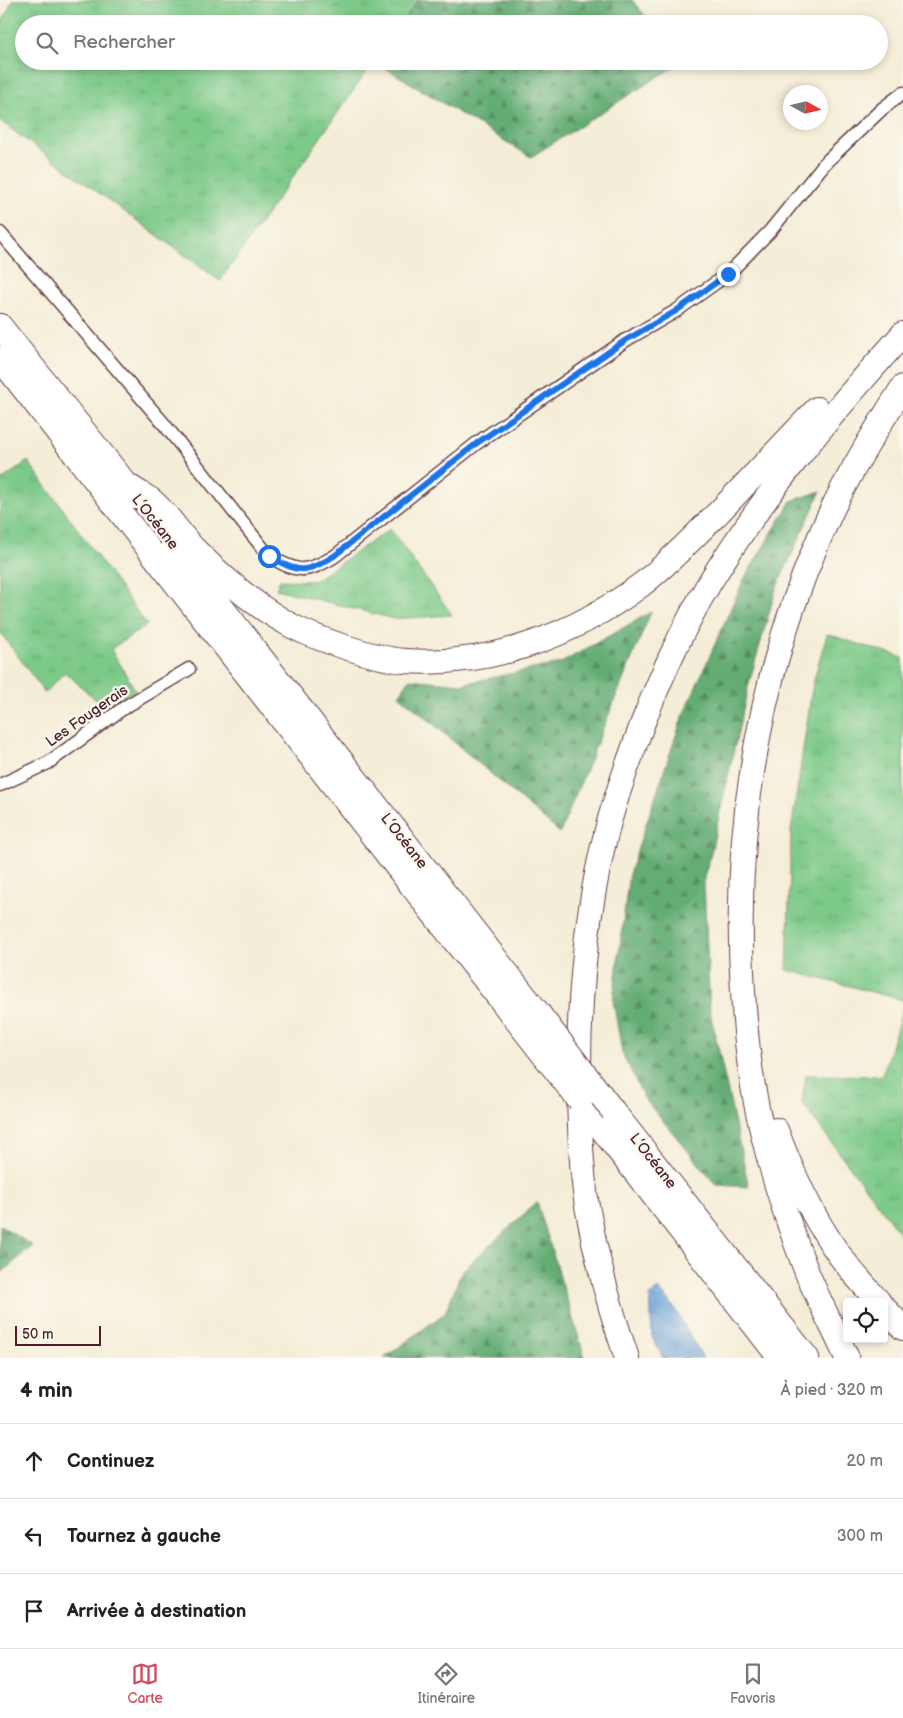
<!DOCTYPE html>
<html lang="fr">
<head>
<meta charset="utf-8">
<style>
  :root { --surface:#fff; --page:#f6f6f6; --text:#222; --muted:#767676; --line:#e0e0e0; --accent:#d1495b }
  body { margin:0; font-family:"Balsamiq Sans",sans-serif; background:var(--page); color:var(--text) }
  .controls { position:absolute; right:15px; bottom:15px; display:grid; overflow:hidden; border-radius:5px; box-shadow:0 2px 8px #0003 }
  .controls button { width:45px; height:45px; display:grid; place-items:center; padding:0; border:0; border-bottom:1px solid var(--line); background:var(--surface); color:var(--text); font:25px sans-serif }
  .compass { position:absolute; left:783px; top:85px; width:45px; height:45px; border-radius:50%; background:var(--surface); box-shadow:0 2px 8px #0003; rotate:98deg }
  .scale { position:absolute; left:15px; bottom:12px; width:86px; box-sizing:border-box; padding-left:5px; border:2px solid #4a1f2b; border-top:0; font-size:14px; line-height:18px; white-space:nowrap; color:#4a1f2b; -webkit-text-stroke:4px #fbf7ec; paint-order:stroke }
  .stop { position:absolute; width:15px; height:15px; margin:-11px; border:4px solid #1a73e8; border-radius:50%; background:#fff }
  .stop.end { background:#1a73e8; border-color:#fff; box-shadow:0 1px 5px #0008 }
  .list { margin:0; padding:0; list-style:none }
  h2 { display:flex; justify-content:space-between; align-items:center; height:65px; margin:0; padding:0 20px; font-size:21px }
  h2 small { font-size:16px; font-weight:400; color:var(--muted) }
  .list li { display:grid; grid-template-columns:32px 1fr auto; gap:15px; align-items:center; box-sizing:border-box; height:75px; padding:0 20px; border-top:1px solid var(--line) }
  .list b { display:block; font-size:19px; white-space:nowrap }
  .list em { font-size:16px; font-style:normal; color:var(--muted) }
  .icon { flex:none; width:28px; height:28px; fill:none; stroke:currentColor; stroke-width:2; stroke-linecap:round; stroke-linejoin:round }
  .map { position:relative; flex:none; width:903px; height:1358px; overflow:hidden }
  .search { position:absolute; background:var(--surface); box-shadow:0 2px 8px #0003; left:15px; right:15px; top:15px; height:55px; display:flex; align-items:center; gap:12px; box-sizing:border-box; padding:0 18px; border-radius:28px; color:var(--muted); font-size:19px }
  .sheet { height:290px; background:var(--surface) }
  nav { display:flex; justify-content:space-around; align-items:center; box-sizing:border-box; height:70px; border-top:1px solid var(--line); background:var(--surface); font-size:14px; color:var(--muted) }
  nav a { display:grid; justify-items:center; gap:2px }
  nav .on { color:var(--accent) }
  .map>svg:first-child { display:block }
  .grass { fill:url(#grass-tufts); stroke:#62745a }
  .forest { fill:url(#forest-firs); stroke:#576650 }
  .water { fill:url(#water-ripples); stroke:#5a6081 }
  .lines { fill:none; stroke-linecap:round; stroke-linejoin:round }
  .minor-casing { stroke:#643e45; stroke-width:15 }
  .motorway-casing { stroke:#643e45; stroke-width:26 }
  .minor { stroke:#fff; stroke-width:12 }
  .motorway { stroke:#fff; stroke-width:24 }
  .motorway-bridge-casing { stroke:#643e45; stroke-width:26; stroke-linecap:butt }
  .motorway-bridge { stroke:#fff; stroke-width:24 }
  .route { stroke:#1a73e8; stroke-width:6 }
  .labels { text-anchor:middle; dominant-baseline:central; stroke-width:5; stroke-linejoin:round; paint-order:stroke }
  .street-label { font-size:15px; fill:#4a1f2b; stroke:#fbf7ec }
</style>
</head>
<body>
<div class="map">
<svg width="903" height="1358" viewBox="0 0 903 1358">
  <defs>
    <pattern id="grass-tufts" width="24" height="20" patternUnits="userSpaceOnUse" patternTransform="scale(1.25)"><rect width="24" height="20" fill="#7bc988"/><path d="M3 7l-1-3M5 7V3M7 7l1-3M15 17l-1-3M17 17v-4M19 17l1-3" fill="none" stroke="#6cac76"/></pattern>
    <pattern id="forest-firs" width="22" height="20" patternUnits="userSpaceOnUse" patternTransform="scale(1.25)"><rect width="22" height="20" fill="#64ad74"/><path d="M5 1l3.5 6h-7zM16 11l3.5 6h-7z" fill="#548c5f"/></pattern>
    <pattern id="water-ripples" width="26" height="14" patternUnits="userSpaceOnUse" patternTransform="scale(1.25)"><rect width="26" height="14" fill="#69a0d7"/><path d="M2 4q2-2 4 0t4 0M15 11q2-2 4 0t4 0" fill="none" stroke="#5882af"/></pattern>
  </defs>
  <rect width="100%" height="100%" fill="#fbf7ec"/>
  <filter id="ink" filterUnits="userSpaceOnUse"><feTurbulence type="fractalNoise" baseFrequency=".02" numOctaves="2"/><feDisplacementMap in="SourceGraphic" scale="10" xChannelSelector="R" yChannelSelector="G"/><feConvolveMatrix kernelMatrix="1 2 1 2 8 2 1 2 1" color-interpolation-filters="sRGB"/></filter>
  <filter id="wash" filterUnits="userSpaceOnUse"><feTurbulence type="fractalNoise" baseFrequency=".0096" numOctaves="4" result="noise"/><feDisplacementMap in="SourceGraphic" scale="20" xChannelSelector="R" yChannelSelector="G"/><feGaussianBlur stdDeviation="1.12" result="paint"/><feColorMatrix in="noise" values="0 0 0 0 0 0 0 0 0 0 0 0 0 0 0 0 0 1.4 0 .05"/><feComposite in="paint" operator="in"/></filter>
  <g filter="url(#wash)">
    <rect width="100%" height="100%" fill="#f4edd7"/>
    <path class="grass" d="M13,0H418L401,24H24V61H374L220,281L0,121V26Z
      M28,461L147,625L111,649L136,691L106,709L65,672L45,693L0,632V481Z
      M390,529L452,615L394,619L276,589L280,580L314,581Z
      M827,634L903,658V1000L787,970L791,831L813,683Z
      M903,1008V1238L802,1103L806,1075L882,1076Z"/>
    <path class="forest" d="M418,0H632L652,24H401Z
      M374,61H683L531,157Z
      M821,491L776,589L749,683L704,883L710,1011L749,1187L716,1185L644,1098L622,1053L613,1000L629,874L682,718L744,579L791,501Z
      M651,612L560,833L399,695L410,679L462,684L561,663Z
      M537,1202L585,1358H384L445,1313L462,1271Z
      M0,1225L33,1246L0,1274Z"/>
    <path class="water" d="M658,1289L672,1304L703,1358H663L652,1337L650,1296Z"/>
  </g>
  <g filter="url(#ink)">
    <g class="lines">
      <g class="minor-casing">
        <path id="minor" d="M0,233L164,424L269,556C298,573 305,574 335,556L477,443L626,340L676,311L728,274L770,231L825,163L882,109L903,93
          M0,785L48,763L125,707L189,669"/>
      </g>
      <g class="motorway-casing">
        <path id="motorway" d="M0,326L136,497
          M0,358L522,1027
          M126,484C134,490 143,495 151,500C167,513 179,533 193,548C220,575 251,603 285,622C301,632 321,639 339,645C360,652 383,659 405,661C491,667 572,636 641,585C668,564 693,537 718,513C751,478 784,444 817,409
          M173,545L538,1013
          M580,1101L780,1358
          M613,1111L807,1358
          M776,1130C790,1167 806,1204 828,1238C842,1261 861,1282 879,1302
          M884,1308L903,1328
          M627,1358C610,1309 596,1257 587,1206C580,1162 579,1116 579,1071C579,989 587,905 608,826C617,792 630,758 642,725C661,676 683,627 710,582C765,492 832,413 903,334
          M847,1358C834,1329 818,1300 806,1270C786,1218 768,1162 757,1108C749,1069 745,1030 743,991C732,826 760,667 829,516C850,471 876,429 903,387"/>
      </g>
      <use href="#minor" class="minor"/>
      <use href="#motorway" class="motorway"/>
      <g class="motorway-bridge-casing">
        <path id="motorway-bridge" d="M538,1013L613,1111
          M522,1027L580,1101"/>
      </g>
      <use href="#motorway-bridge" class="motorway-bridge"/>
    </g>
  </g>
  <g class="lines" filter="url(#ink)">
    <path class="route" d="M269,556C298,573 305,574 334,556L477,443L626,340L676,311L728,274"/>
  </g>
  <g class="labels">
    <g class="street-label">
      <text transform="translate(155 522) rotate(52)">L’Océane</text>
      <text transform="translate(87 716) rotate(-35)">Les Fougerais</text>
      <text transform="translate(404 841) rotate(52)">L’Océane</text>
      <text transform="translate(653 1161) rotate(52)">L’Océane</text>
    </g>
  </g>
</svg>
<div class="controls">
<button><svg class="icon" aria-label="locate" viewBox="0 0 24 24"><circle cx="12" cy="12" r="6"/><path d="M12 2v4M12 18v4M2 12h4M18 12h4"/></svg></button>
</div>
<svg class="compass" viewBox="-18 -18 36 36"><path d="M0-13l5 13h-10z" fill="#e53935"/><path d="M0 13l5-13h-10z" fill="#767676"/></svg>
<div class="scale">50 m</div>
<div class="stop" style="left:269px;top:556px"></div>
<div class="stop end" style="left:728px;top:274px"></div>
<div class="search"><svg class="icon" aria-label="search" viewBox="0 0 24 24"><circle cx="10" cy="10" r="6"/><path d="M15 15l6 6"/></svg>Rechercher</div>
</div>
<section class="sheet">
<h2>4 min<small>À pied · 320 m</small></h2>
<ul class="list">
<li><svg class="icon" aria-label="ahead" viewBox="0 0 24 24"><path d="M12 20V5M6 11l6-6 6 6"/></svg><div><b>Continuez</b></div><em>20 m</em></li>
<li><svg class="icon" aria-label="left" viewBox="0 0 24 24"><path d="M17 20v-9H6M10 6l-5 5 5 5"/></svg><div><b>Tournez à gauche</b></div><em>300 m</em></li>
<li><svg class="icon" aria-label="arrive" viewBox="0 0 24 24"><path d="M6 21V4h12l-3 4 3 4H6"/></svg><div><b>Arrivée à destination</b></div></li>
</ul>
</section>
<nav>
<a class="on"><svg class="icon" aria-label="map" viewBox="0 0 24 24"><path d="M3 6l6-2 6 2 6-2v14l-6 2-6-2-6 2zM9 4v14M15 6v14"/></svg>Carte</a>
<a><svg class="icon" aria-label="directions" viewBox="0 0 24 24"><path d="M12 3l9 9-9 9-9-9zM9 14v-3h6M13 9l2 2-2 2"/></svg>Itinéraire</a>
<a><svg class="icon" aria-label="saved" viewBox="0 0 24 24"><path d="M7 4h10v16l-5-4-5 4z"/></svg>Favoris</a>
</nav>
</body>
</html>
